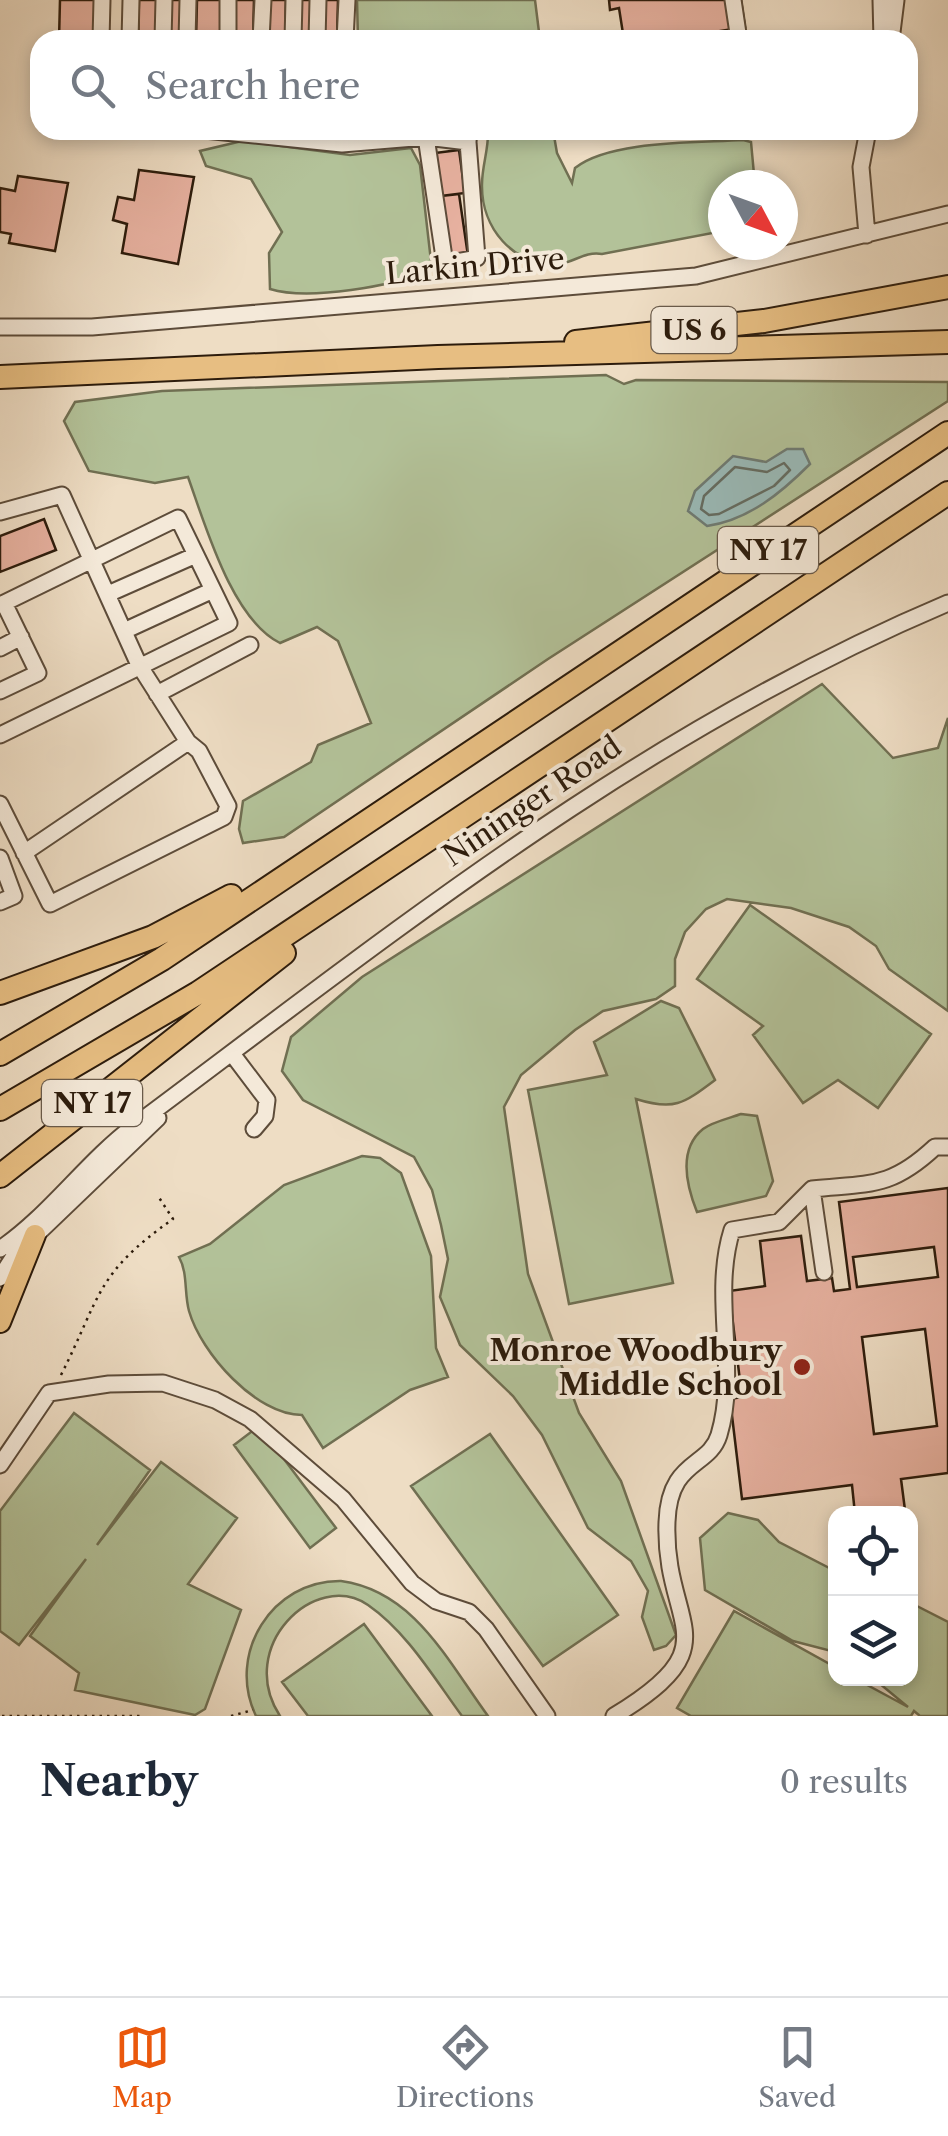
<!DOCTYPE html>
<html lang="en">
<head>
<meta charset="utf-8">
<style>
  :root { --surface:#fff; --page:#f2f2f3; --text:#1f2937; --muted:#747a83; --line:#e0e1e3; --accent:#ea580c }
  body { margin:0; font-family:"Libre Caslon Text",serif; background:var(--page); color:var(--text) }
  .controls { position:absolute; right:30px; bottom:30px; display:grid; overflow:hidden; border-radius:20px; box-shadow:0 5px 15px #0003 }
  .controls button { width:90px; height:90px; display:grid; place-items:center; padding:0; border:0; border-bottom:2px solid var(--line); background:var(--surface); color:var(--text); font:50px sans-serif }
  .compass { position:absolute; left:708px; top:170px; width:90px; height:90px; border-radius:50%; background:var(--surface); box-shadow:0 5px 15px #0003; rotate:131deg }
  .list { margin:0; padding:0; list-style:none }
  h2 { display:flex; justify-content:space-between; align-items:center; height:130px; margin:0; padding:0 40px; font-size:42px }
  h2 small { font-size:32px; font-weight:400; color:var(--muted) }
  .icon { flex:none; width:55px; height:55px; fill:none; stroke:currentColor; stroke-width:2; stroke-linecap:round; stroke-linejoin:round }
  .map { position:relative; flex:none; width:948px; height:1716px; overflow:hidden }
  .search { position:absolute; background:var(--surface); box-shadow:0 5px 15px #0003; left:30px; right:30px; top:30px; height:110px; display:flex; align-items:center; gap:25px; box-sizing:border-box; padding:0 35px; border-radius:30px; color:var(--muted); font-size:38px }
  .sheet { height:280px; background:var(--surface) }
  nav { display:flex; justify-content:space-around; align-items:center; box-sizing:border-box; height:140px; border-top:2px solid var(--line); background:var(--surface); font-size:28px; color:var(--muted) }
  nav a { display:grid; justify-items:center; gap:5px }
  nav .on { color:var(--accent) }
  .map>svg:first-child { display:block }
  .green { fill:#b3c299; stroke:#706f52; stroke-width:2.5 }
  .water { fill:#9abbb9; stroke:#6e7b74; stroke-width:2.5 }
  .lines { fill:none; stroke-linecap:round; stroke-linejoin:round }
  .shore { stroke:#646c62; stroke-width:2.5 }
  .building { fill:#e7b1a0; stroke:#2d1c0c; stroke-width:2.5; fill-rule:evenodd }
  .minor-casing { stroke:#5d4c3a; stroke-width:19 }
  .major-casing { stroke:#2d1c0c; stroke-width:24 }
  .highway-casing { stroke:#2d1c0c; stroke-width:26 }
  .path { stroke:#2d1c0c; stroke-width:2.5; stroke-dasharray:2.5 5; stroke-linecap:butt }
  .minor { stroke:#f4e9d9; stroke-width:15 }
  .major { stroke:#e7be82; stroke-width:20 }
  .highway { stroke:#e7be82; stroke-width:22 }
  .poi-dot { fill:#8f2418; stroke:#f4e9d9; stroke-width:4 }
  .labels { text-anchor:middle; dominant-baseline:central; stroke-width:8; stroke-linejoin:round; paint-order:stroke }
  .shield { fill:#f4e9d9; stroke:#695a4a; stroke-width:2.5 }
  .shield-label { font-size:28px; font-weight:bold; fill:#2d1c0c }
  .street-label { font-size:30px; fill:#2d1c0c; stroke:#f4e9d9 }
  .poi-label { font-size:30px; font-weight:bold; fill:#2d1c0c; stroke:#f4e9d9; text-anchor:end }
</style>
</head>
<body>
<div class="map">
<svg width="948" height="1716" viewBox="0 0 948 1716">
  <rect width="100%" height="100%" fill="#eeddc4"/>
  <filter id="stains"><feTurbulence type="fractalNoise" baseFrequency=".002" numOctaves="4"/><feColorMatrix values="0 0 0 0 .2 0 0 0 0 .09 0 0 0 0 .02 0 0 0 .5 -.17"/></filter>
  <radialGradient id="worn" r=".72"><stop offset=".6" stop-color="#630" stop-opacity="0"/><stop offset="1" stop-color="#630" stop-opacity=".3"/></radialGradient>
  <path class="green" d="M357,0H535L540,40H358Z
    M488,130H553L557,153L572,183L575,168C610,140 698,143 743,140L751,142L755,185H723V231L602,254C584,251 574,263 558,264C513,266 481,228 482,184C482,166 489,148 488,130Z
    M242,141L350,155L411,148L420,165L432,270C393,286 309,301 270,289L269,253L282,232L251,179L206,166L200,151Z
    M606,375L624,384L636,380L948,382V401L548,659L284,837L243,843L239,829L243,801L311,762L318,745L371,723L338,641L317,627L280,643C232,619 206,527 188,477L155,483L89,471L64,421L75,402L162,391Z
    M822,684L893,758L938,748L948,718V1011L889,969L876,946L849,927L791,908L727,899L706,909L685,932L675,959V986L656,999L603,1011L575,1030L521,1075L504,1107L528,1274L579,1413L621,1481L676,1635L666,1646L654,1650L642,1617L648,1591L631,1561L588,1528L542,1435L513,1396L460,1345L440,1297L448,1259L441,1225L432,1190L414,1157L303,1100L282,1071L291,1037L362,977Z
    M750,905L931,1034L878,1108L838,1080L803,1103L753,1035L763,1026L697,979Z
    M661,1001L679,1008L715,1080C683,1104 674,1111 636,1099L673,1283L569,1304L528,1090L607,1075L594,1042Z
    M741,1114L757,1116L773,1181L766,1196L697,1212C687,1187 677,1150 703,1129C712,1122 730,1118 741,1114Z
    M362,1156L380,1158L401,1173L431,1256L436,1348L448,1377L410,1390L323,1448L302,1415C256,1415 201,1353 189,1311C184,1293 188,1273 179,1257L210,1244L284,1185Z
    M74,1413L150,1470L97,1545L161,1462L237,1518L188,1584L241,1610L205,1709L195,1715L75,1690L79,1673L30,1636L86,1559L19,1645L0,1631V1511Z
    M259,1426L336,1528L310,1548L234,1445Z
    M490,1434L618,1615L543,1666L411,1486Z
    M728,1513L758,1520L779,1542L835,1571V1652L793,1641L705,1590L700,1538Z
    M341,1581C414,1591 447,1660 488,1716H462C434,1678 407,1632 368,1605C315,1569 235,1647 280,1716H256C226,1654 272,1580 341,1581Z
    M911,1603L948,1622V1716H920L914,1711L911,1716H691L677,1708L734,1611L835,1667L836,1678L856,1679L908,1707L874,1679L910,1678Z
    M364,1624L432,1716H308L282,1682Z"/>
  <path class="water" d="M787,449H803L810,464C782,492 749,520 707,526L688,511L695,491L733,456L766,462Z"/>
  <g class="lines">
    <path class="shore" d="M784,463L790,470L774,486L719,514L709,515L701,509L704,496L735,467L767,472Z"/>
  </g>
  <path class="building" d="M60,0H96L95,40H59Z
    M139,0H157L156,40H138Z
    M171,0H184L183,40H170Z
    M197,0H222L221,40H196Z
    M235,0H254L253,40H234Z
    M267,0H286L285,40H266Z
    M299,0H311V40H298Z
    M325,0H338L337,40H324Z
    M609,0H741L745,27L708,33L709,40H624L619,8L610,10Z
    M459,150L465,193L441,196L435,153Z
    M139,170L194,177L178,264L122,253L127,224L113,220L118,197L134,200Z
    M18,176L68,183L55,251L9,243L11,234L0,232V188L15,191Z
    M459,194L468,256L450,258L441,196Z
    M44,519L56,550L0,572V536Z
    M948,1188V1473L901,1479L905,1510L876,1514H855L852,1485L742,1499L730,1399L742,1397L729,1291L765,1286L760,1241L801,1236L807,1281L832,1278L834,1291L850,1289L839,1202ZM934,1247L938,1277L857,1287L853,1257ZM925,1329L937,1426L874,1434L862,1337Z"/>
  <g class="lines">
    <g class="minor-casing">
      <path id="minor" d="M733,0L739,40
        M881,0L882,40
        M101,40L102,0
        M130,40L131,0
        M163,40L164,0
        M187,40L188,0
        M228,40V0
        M261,40L263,0
        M293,40L294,0
        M317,40L318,0
        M345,40L347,0
        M891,40L896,0
        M204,130L342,144V130
        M426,137L445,264L477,258L468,142
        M342,144L426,137L468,142L469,130
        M867,235L861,167L868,130
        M0,327H92L696,276L948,214
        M0,512L62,495L139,665L188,742L199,751L228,806L224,817L50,904L0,804
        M108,594L196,555
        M0,605L178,518L213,590L124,631
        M0,648L21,637
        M0,691L38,673L4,603
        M157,694L250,645
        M0,735L229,623L213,590
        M24,853L188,742
        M0,858L14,896L0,902
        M233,1055L267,1100L265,1116L254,1129
        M812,1189L824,1272
        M0,1249C50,1215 86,1162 134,1126C398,929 642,732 948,603
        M0,1278L14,1256L158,1118
        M0,1465L49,1393L109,1384L163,1383L215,1400L250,1419L343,1499L412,1583L436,1601L469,1612L486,1629L547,1716
        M614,1716C735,1643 663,1627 667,1522C669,1459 709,1468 719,1435C739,1368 711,1297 732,1230L779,1222L812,1189C869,1183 890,1189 935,1147H948"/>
    </g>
    <g class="major-casing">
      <path id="major" d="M0,1322L35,1235"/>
    </g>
    <g class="highway-casing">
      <path id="highway" d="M576,342L764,321L948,287
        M0,377L438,357L948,342
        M0,993L153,937L231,896
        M0,1054L162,959L948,433
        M0,1109L198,993L948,493
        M0,1176L284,953"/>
    </g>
    <path class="path" d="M61,1375C101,1296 95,1274 173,1219L158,1196
      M2,1716H140
      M231,1716L253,1710"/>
    <use href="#minor" class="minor"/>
    <use href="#major" class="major"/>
    <use href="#highway" class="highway"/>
  </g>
  <circle class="poi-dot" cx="802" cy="1367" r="10"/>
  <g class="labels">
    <g class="shield">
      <rect x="651.5" y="307" width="85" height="46" rx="8"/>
      <rect x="718" y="527" width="100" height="46" rx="8"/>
      <rect x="42" y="1080" width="100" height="46" rx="8"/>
    </g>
    <g class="shield-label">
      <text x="694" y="330">US 6</text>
      <text x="768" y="550">NY 17</text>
      <text x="92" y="1103">NY 17</text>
    </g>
    <g class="street-label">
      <text transform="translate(475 266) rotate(-5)">Larkin Drive</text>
      <text transform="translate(532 801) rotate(-34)">Nininger Road</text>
    </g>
    <g class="poi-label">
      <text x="782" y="1350">Monroe Woodbury<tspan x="782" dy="34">Middle School</tspan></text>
    </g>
  </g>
  <rect width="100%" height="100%" filter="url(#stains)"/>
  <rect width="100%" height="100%" fill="url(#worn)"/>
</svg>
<div class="controls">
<button><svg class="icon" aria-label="locate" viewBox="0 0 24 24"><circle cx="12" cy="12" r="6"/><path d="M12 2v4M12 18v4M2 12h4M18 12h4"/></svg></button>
<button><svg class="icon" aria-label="layers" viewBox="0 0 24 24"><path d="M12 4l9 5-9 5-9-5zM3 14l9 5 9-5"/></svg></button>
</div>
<svg class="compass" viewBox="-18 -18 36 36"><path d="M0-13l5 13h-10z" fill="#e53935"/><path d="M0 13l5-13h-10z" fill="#747a83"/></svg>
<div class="search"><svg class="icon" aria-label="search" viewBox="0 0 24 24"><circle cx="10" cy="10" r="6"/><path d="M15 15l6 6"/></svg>Search here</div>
</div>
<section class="sheet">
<h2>Nearby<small>0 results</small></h2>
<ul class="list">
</ul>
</section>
<nav>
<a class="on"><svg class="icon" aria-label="map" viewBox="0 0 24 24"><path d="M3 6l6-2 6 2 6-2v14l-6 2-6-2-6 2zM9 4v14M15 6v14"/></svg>Map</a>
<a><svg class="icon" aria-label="directions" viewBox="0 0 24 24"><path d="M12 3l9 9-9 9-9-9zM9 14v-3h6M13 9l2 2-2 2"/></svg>Directions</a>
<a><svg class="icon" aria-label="saved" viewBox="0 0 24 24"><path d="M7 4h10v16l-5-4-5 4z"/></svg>Saved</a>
</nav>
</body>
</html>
